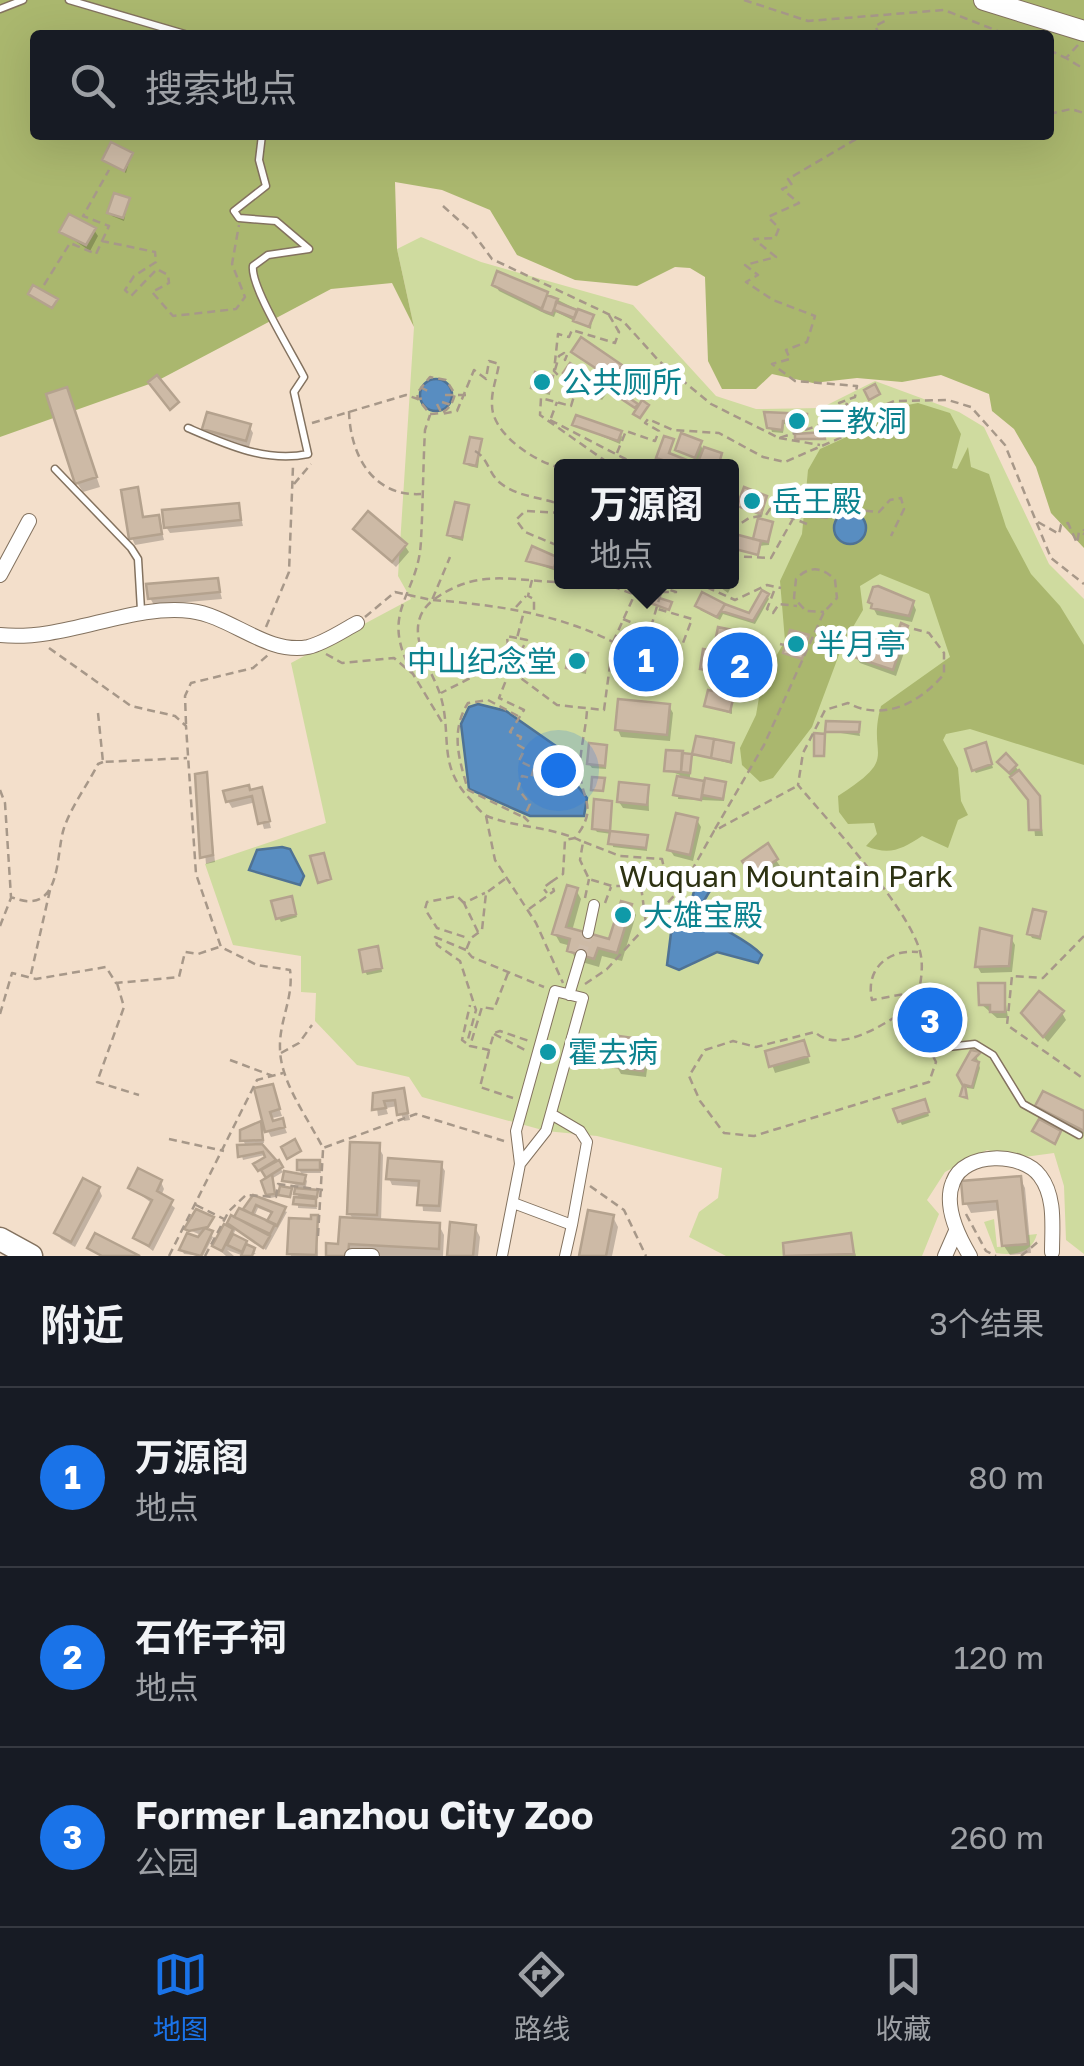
<!DOCTYPE html>
<html lang="zh">
<head>
<meta charset="utf-8">
<style>
  :root { --surface:#171b24; --page:#20242c; --text:#f1f3f6; --muted:#9ea1a6; --line:#363941; --accent:#1a73e8 }
  body { margin:0; font-family:"Golos Text","Noto Sans SC",sans-serif; background:var(--page); color:var(--text) }
  .you { position:absolute; left:558px; top:770px; width:35px; height:35px; margin:-25px; border:8px solid #fff; border-radius:50%; background:#1a73e8; box-shadow:0 0 0 15px #1a73e833 }
  .badge { display:grid; place-items:center; width:65px; height:65px; border-radius:50%; background:var(--accent); color:#fff; font-size:32px; font-weight:700 }
  .pin { position:absolute; translate:-50% -50%; border:5px solid #fff; box-shadow:0 2px 10px #0006 }
  .popup { position:absolute; left:554px; top:459px; width:185px; height:130px; box-sizing:border-box; display:grid; place-content:center; border-radius:10px; background:var(--surface); filter:drop-shadow(0 2px 8px #0005); font-size:32px; white-space:nowrap; color:var(--muted) }
  .popup b { font-size:38px; color:var(--text) }
  .popup::after { content:''; position:absolute; left:50%; top:100%; margin-left:-20px; border:20px solid transparent; border-top-color:var(--surface) }
  .list { margin:0; padding:0; list-style:none }
  h2 { display:flex; justify-content:space-between; align-items:center; height:130px; margin:0; padding:0 40px; font-size:42px }
  h2 small { font-size:32px; font-weight:400; color:var(--muted) }
  .list li { display:grid; grid-template-columns:65px 1fr auto; gap:30px; align-items:center; box-sizing:border-box; height:180px; padding:0 40px; border-top:2px solid var(--line) }
  .list b { display:block; font-size:38px; white-space:nowrap }
  .list p { margin:0; font-size:32px; white-space:nowrap; color:var(--muted) }
  .list em { font-size:32px; font-style:normal; color:var(--muted) }
  .icon { flex:none; width:55px; height:55px; fill:none; stroke:currentColor; stroke-width:2; stroke-linecap:round; stroke-linejoin:round }
  .map { position:relative; flex:none; width:1084px; height:1256px; overflow:hidden }
  .search { position:absolute; background:var(--surface); box-shadow:0 10px 40px #0002; left:30px; right:30px; top:30px; height:110px; display:flex; align-items:center; gap:25px; box-sizing:border-box; padding:0 35px; border-radius:10px; color:var(--muted); font-size:38px }
  .sheet { height:670px; background:var(--surface) }
  nav { display:flex; justify-content:space-around; align-items:center; box-sizing:border-box; height:140px; border-top:2px solid var(--line); background:var(--surface); font-size:28px; color:var(--muted) }
  nav a { display:grid; justify-items:center; gap:5px }
  nav .on { color:var(--accent) }
  .map>svg:first-child { display:block }
  .green { fill:#cfdb9f; fill-rule:evenodd }
  .forest { fill:#aab76e; fill-rule:evenodd }
  .water { fill:#588dc1; stroke:#4f7294; stroke-width:2.5 }
  .shadow { fill:#0003; fill-rule:evenodd }
  .building { fill:#cdbaa6; stroke:#b4a28e; stroke-width:2.5 }
  .lines { fill:none; stroke-linecap:round; stroke-linejoin:round }
  .pedestrian-tunnel { stroke:#cebcab; stroke-width:10; stroke-dasharray:10 5; stroke-linecap:butt }
  .service-casing { stroke:#83725f; stroke-width:9 }
  .pedestrian-casing { stroke:#83725f; stroke-width:12 }
  .minor-casing { stroke:#83725f; stroke-width:16 }
  .secondary-casing { stroke:#83725f; stroke-width:22 }
  .trunk-casing { stroke:#83725f; stroke-width:25 }
  .path { stroke:#a79889; stroke-width:2.5; stroke-dasharray:8 5; stroke-linecap:butt }
  .service { stroke:#fff; stroke-width:6 }
  .pedestrian { stroke:#fff; stroke-width:10 }
  .minor { stroke:#fff; stroke-width:14 }
  .secondary { stroke:#fff; stroke-width:20 }
  .trunk { stroke:#fff; stroke-width:22 }
  .culture-dot { fill:#0f9aa8; stroke:#fff; stroke-width:4 }
  .labels { text-anchor:middle; dominant-baseline:central; stroke-width:10; stroke-linejoin:round; paint-order:stroke }
  .culture-label { font-size:30px; fill:#0d838f; stroke:#fff; text-anchor:start }
  .park-label { font-size:30px; fill:#2d3212; stroke:#fff }
</style>
</head>
<body>
<div class="map">
<svg width="1084" height="1256" viewBox="0 0 1084 1256">
  <rect width="100%" height="100%" fill="#f3dfcb"/>
  <path class="green" d="M421,237L481,262L633,305L716,396L756,409L821,408L875,381L959,412L984,427L1049,564L1084,599V1254L1066,1240L1064,1186L1054,1153L1017,1158L987,1150L945,1172L927,1200L939,1214L922,1256H726L689,1237L699,1212L718,1198L722,1168L597,1136L546,1131L422,1097L409,1077L357,1065L315,1021L316,993L301,992V956L233,945L205,864L326,823L291,663L411,599L398,576L414,327L397,249ZM561,467H731V582H561Z
    M994,1219L997,1247L1027,1245L1028,1235L1037,1234C1032,1253 1014,1256 996,1253L984,1222Z"/>
  <path class="forest" d="M0,0H1084V548L1051,513L1036,467L1014,429L992,411L989,394L941,375L902,382L857,378L813,383L772,374L756,389H722L708,361L705,277L690,268L675,267L637,286L575,280L517,255L490,210L442,190L395,182L397,249L414,327L392,283L331,289L155,382L0,437ZM35,35H1049V135H35Z
    M918,403L950,413L961,434L952,468L957,469L968,447L971,467L989,474L1006,527L1031,574L1060,606L1084,645V765L970,729L946,734L943,740L958,768L961,801L968,815L958,820L948,848L922,836C902,849 890,856 866,846L877,834L874,823L848,824L839,812L838,796C902,755 866,759 881,706L950,657L929,594L880,574L860,586L863,610L843,644L812,727L773,778L760,782L742,765L740,748L756,715L762,680L785,641L780,581L802,534L808,470L820,449L873,425L881,410Z"/>
  <path class="water" d="M420 395a16 16 0 1 1 32 0a16 16 0 1 1-32 0Z
    M834 528a16 16 0 1 1 32 0a16 16 0 1 1-32 0Z
    M478,704L506,711L573,758V780L587,798L584,816H530L469,789L461,724L469,707Z
    M282,847L290,849L304,876L300,885L249,870L257,850Z
    M703,883L711,889L699,909C716,930 743,935 762,955L758,963L717,952L679,970L667,965L671,933L685,921L696,885Z"/>
  <path class="shadow" d="M131,155L126,173L105,160Z
    M128,200L124,221L112,216L110,212Z
    M94,230L98,236L90,251L62,232Z
    M495,285L546,294L592,317L591,329L556,312L554,317L546,314L499,291Z
    M574,352L620,366L624,373L616,384Z
    M566,373L605,389L607,393L602,400Z
    M551,378L550,395L536,392L534,388Z
    M66,390L100,487L83,492L77,483Z
    M767,415L806,416L807,430L784,424L783,433L772,432Z
    M575,425L620,433L622,437L620,444Z
    M249,426L253,433L249,447L208,436L204,429Z
    M672,441L670,456L688,467L661,462L659,458Z
    M481,442L478,468L469,466L466,462Z
    M700,443L702,448L721,456L720,467H699L701,462L677,450Z
    M136,490L144,520L158,517L164,540L135,545L132,538Z
    M766,498L762,517L740,506Z
    M238,505L243,526L170,533L166,527Z
    M467,507L463,541L452,538L450,535Z
    M731,507L736,512L731,534L755,542L760,521L771,524L769,545L731,548Z
    M356,530L405,546L409,552L396,567Z
    M555,559L556,571L529,561Z
    M731,569L737,575L728,593L714,583L731,582Z
    M217,580L222,599L154,605L150,598Z
    M607,582H621L618,589Z
    M687,582H702L699,589Z
    M703,596L750,616L767,596L769,599L755,624L723,614L720,620L700,610Z
    M870,602L913,603L916,610L912,622L877,615Z
    M906,628L910,635L896,676L860,663L856,657L891,659Z
    M745,636L749,642L745,658L753,659L757,665L755,683L731,680L724,669L723,675L704,672L702,669L721,654L717,646Z
    M663,646L667,653L664,683L635,680L631,673Z
    M587,655L586,674L571,671L569,667Z
    M732,697V714L707,706Z
    M669,706L673,713L670,741L621,737L618,730Z
    M858,725L860,736L828,731Z
    M733,745L732,764L694,754Z
    M605,747L606,769L592,768L589,764Z
    M987,749L993,768L976,773L974,770Z
    M690,756V780L725,784L724,801L678,799L680,775L667,770Z
    M1003,766H1015L1038,797L1043,836H1035L1032,806Z
    M205,775L215,862L206,864L198,776Z
    M648,787L649,811L623,808L619,802Z
    M261,790L271,828L264,829L256,802L232,808L228,801Z
    M611,803V833L646,837L647,851L613,847L612,834L597,832L594,828Z
    M697,820L701,827L693,861L674,856L670,850Z
    M767,847L780,866L758,881L745,861Z
    M576,890L581,899L572,931L611,943L630,906L636,915L622,961L602,956L599,967L575,960L571,946L560,943L555,934Z
    M293,903L297,917L281,922L279,918Z
    M1044,914L1041,940L1032,938L1030,934Z
    M1011,938L1015,945L1012,972L981,973L977,966Z
    M379,953L382,972L367,975L365,971Z
    M1003,985L1008,1018H997L981,1004Z
    M1062,1013L1066,1020L1048,1042L1028,1020Z
    M646,1042L650,1048L646,1077L621,1074L617,1067Z
    M974,1048L980,1068L974,1089L967,1088L959,1075Z
    M806,1049L810,1063L775,1073L768,1053Z
    M272,1087L282,1116L272,1118L274,1123L282,1121L287,1133L271,1137L268,1131Z
    M402,1090L410,1120L404,1121L398,1106L386,1108L388,1114L378,1116L375,1095Z
    M926,1105L929,1116L902,1125L900,1121Z
    M1038,1106L1084,1114V1134L1042,1113Z
    M262,1128L264,1143L245,1144L243,1140Z
    M378,1146L383,1155L381,1222L439,1225L444,1235L443,1256H328L341,1246L354,1221L350,1214Z
    M240,1148L267,1151L269,1154L243,1160Z
    M271,1156L283,1172L273,1178L276,1197L270,1198L268,1179L258,1168Z
    M319,1162L321,1173H302L307,1181L305,1191L319,1197L314,1199L317,1209L298,1208V1186L285,1180L303,1177L299,1169Z
    M441,1165L445,1171L441,1212L423,1211L421,1187L392,1185L389,1178Z
    M1020,1178L1025,1188L1031,1253L1010,1255L1004,1246L1001,1210L971,1213L966,1203Z
    M161,1182L164,1189L161,1196L175,1208L153,1251L136,1238L153,1204L131,1188Z
    M99,1189L102,1196L75,1247L61,1239L57,1233Z
    M254,1198L287,1212L266,1250L236,1229L232,1237L256,1254L244,1256L227,1250L234,1256H226L215,1246L233,1217L245,1211ZM258,1208L273,1214L269,1224L254,1217Z
    M613,1217L618,1227L612,1256H582Z
    M316,1218L318,1256H291L290,1253Z
    M212,1219L205,1231L213,1237L203,1256L184,1254L182,1250L203,1236L187,1229Z
    M475,1227L480,1237L478,1256H449Z
    M850,1236L856,1256H787L785,1245Z"/>
  <path class="building" d="M111,142L133,153L124,171L102,160Z
    M114,193L130,198L123,218L107,213Z
    M69,214L96,228L86,245L59,232Z
    M497,271L548,292L542,309L492,285Z
    M33,285L58,299L52,308L28,294Z
    M547,295L558,299L552,314L541,310Z
    M556,302L577,310L574,318L554,310Z
    M578,309L594,315L589,327L573,321Z
    M581,337L622,365L612,379L571,352Z
    M570,363L607,388L600,398L563,373Z
    M535,372L553,376L549,392L531,388Z
    M157,375L179,402L170,410L148,382Z
    M875,384L880,394L869,400L864,390Z
    M610,385L638,404L635,408L608,390Z
    M67,387L97,477L75,484L46,394Z
    M642,400L649,405L640,418L633,414Z
    M207,412L251,424L246,441L202,429Z
    M764,412L807,414L806,427L790,426V421H783L782,430L767,428Z
    M576,415L622,431L618,441L572,425Z
    M824,432L825,439H795V434Z
    M681,433L702,441L695,458L675,450Z
    M664,436L674,439L669,453L687,460L685,467L656,458Z
    M470,437L482,439L476,466L464,463Z
    M704,447L722,453L718,467H696Z
    M138,487L143,517L159,515L162,534L129,539L121,490Z
    M744,487L767,496L761,514L737,506Z
    M455,502L469,505L462,538L447,535Z
    M239,503L241,520L164,528L162,510Z
    M368,511L407,544L392,562L353,529Z
    M758,518L773,522L768,542L753,539Z
    M731,533L761,541L758,555L731,548Z
    M532,546L557,557L554,568L526,561Z
    M218,578L220,592L148,599L146,584Z
    M878,586L914,601L909,616L871,608L872,604L868,602L873,587Z
    M762,590L769,594L753,621L721,611L725,604L749,613Z
    M702,592L725,604L717,617L695,606Z
    M653,596L672,602L669,610L650,603Z
    M901,623L908,626L893,670L854,657L858,645L889,656Z
    M718,627L747,633L742,653L714,647Z
    M790,630L809,635L802,659L783,653Z
    M631,641L665,644L662,677L628,674Z
    M703,649L725,652L722,673L700,669Z
    M570,650L588,653L585,671L566,668Z
    M727,653L755,656L752,678L725,674Z
    M708,690L734,695L730,712L704,706Z
    M618,699L670,704L667,735L615,730Z
    M826,721L860,722L859,732H825Z
    M814,733L825,734L824,756H814Z
    M696,736L714,739L711,758L692,754Z
    M714,739L734,743L731,762L711,758Z
    M986,742L992,764L972,771L965,749Z
    M589,743L607,745L605,766L587,764Z
    M666,750L683,751L681,772L664,771Z
    M682,753L692,754L690,773L681,772Z
    M1006,753L1017,765L1009,773L997,762Z
    M1019,770L1040,796L1041,830H1029L1028,800L1010,777Z
    M207,772L213,855L200,858L195,774Z
    M677,776L704,781L701,800L673,795Z
    M592,777L605,778L603,791L591,790Z
    M705,778L726,782L723,799L702,795Z
    M619,782L649,785L647,805L617,802Z
    M249,785L250,790L262,787L270,821L258,824L252,796L226,802L223,791Z
    M594,799L612,801L610,831L592,829Z
    M676,813L698,818L690,855L667,850Z
    M610,831L648,835L646,848L608,844Z
    M768,843L778,859L752,876L742,861Z
    M324,853L331,879L318,883L310,856Z
    M567,885L578,888L566,927L588,933L609,939L621,901L632,904L617,953L598,948L594,959L567,951L570,939L552,934Z
    M292,896L296,914L276,919L271,901Z
    M1033,909L1046,912L1040,937L1027,934Z
    M980,928L1012,936L1009,966L975,967Z
    M378,946L382,968L363,972L359,950Z
    M978,983H1005V1012H990V1005H979Z
    M1039,991L1064,1011L1043,1037L1021,1013Z
    M619,1036L647,1040L643,1071L615,1067Z
    M804,1040L809,1056L769,1067L765,1051Z
    M971,1050L981,1052L973,1060L979,1062L972,1087L965,1085L967,1098L960,1096L963,1086L957,1075Z
    M273,1084L280,1109L270,1112L273,1121L283,1118L285,1127L265,1132L254,1088Z
    M404,1088L408,1113L397,1115L395,1100L384,1101L386,1108L372,1110L373,1093Z
    M1043,1091L1084,1111V1131L1035,1106Z
    M925,1099L929,1112L898,1122L893,1109Z
    M1039,1119L1061,1131L1055,1144L1032,1131Z
    M261,1121L263,1140L240,1141V1130Z
    M295,1139L301,1151L287,1159L281,1147Z
    M350,1142L380,1143L377,1215L347,1214Z
    M262,1144L276,1160L258,1171L253,1164L265,1157L263,1152L238,1157L237,1145Z
    M388,1158L442,1162L439,1206L417,1205L419,1181L386,1179Z
    M279,1160L283,1167L266,1178L261,1170Z
    M297,1160H320V1170H297Z
    M138,1168L162,1180L157,1191L173,1200L149,1246L133,1238L152,1200L128,1188Z
    M284,1171L306,1175L304,1184L282,1181Z
    M272,1174L275,1194L266,1195L261,1181Z
    M1021,1176L1028,1244L1002,1246L997,1201L963,1204L961,1181Z
    M83,1178L100,1187L71,1242L54,1233Z
    M280,1186L292,1188L290,1197L278,1195Z
    M295,1188L318,1190L317,1197L294,1194Z
    M253,1195L286,1207L277,1226L267,1221L272,1212L256,1205L252,1214L243,1209Z
    M294,1197L316,1199V1206L293,1204Z
    M239,1208L275,1224L270,1234L234,1217Z
    M196,1209L214,1217L208,1227L189,1231L184,1229Z
    M588,1210L614,1215L606,1256H579Z
    M231,1215L270,1236L263,1248L227,1223Z
    M311,1215H318L316,1255L287,1254L289,1218L311,1219Z
    M340,1217L440,1223L439,1249L349,1244L348,1256H326V1243L338,1244Z
    M450,1222L476,1225L473,1256H447Z
    M224,1224L233,1229L222,1251L212,1246Z
    M205,1228L213,1231L201,1256L179,1250L187,1233L198,1237Z
    M95,1233L140,1256H102L87,1248Z
    M851,1233L854,1254L784,1256L783,1243Z
    M233,1234L247,1241L242,1252L227,1245Z
    M246,1244L255,1248L252,1256H241Z"/>
  <g class="lines">
    <path class="pedestrian-tunnel" d="M581,955L588,933"/>
    <g class="service-casing">
      <path id="service" d="M69,0L188,35
        M0,9L23,0
        M188,428C225,444 266,463 308,454L294,392L304,377C292,353 250,286 253,266L268,255L309,249L276,221L239,218L234,211L266,186L259,160L262,135
        M55,469L131,548L138,559L141,610
        M930,1049L975,1044L993,1055L1023,1104L1079,1135"/>
    </g>
    <g class="pedestrian-casing">
      <path id="pedestrian" d="M588,933L594,905
        M555,991L583,998L546,1131L520,1164L516,1131Z
        M569,995L581,955
        M551,1114L580,1131L587,1142L572,1225
        M516,1204L572,1225L565,1256
        M502,1256L520,1164"/>
    </g>
    <g class="minor-casing">
      <path id="minor" d="M0,575L29,521
        M0,635C64,642 132,603 191,611C231,616 267,655 308,647C325,643 342,631 357,623
        M352,1256H372
        M945,1256L956,1231
        M970,1256C958,1236 943,1206 953,1182C964,1151 1023,1152 1040,1176C1056,1197 1052,1227 1052,1252"/>
    </g>
    <g class="secondary-casing">
      <path id="secondary" d="M984,0L1084,31"/>
    </g>
    <g class="trunk-casing">
      <path id="trunk" d="M0,1239L31,1256"/>
    </g>
    <path class="path" d="M744,0L808,21L944,10L1008,35
      M880,35L875,26L889,19
      M1078,45L1066,58L1084,69
      M1049,50L1066,58
      M1049,114L1071,109L1084,113
      M443,206L473,233L492,259L623,321L659,361L711,404L779,438L849,416L847,404L839,403L855,397L857,386L795,381L772,364L790,359L786,350L807,342L815,316L773,300L746,282L758,275L745,265L776,257L754,239L775,238L779,228L768,217L799,203L782,189L792,185L788,179L863,135
      M102,241L109,226L83,216L109,170
      M44,285L70,243L96,254L102,241L155,252L156,262L134,276L125,290L131,296L157,269L168,275L169,283L152,292L173,316L236,309L245,297L232,264L239,225
      M609,315L619,332L615,343L572,330L569,337L558,334L554,371L575,393L571,406L541,398L540,415L614,467
      M555,370L559,356L564,353L565,360L567,355
      M420,387L428,391
      M445,395H467
      M442,402L451,405
      M437,404L442,414L457,411L474,370L486,379L489,361L499,364C497,377 491,392 492,405C492,434 535,462 561,468
      M349,411C350,455 373,497 421,494
      M551,418L557,402
      M550,420L641,467
      M312,423L406,395L418,399L430,414C445,414 451,409 455,394L446,380L430,377L417,393L418,399L427,398
      M779,438L820,445
      M475,451C488,458 488,472 499,482C518,498 540,496 561,505
      M617,453L626,431L655,441L659,431L645,423L648,419L673,430L719,433L763,457L785,462L856,431L880,407L894,401L948,400L971,407L1005,445L1051,558L1084,584
      M294,484L311,464
      M561,513L525,511L516,520L525,532L561,547
      M794,516L833,518L837,508L879,512L890,500L901,498L904,509L891,536
      M1038,522L1059,534L1061,525L1068,523L1077,543L1079,532L1084,534
      M1084,529V531
      M731,530L749,518L766,515L770,509L807,524
      M731,556L771,558L794,517
      M532,580L528,596L534,599V613
      M568,582C518,583 482,566 436,598C398,624 430,665 440,694C453,735 436,765 471,800C475,805 481,813 487,816C516,828 552,826 583,842L580,860L589,879L612,886H641L646,924
      M600,582L647,599L649,592L660,596L662,592L653,584L676,592H662
      M695,582L735,600L767,585L781,588
      M774,591L767,609L773,613L779,604L797,606
      M433,600C495,605 556,613 613,642L604,710L557,705L510,670H486L441,693
      M516,607L526,596
      M365,617L395,592L432,600L450,557
      M623,619L683,643L692,619L658,609
      M266,627L289,572L293,466
      M651,627L660,596
      M914,629L929,633L944,653V674C920,703 883,722 848,703L825,710L803,753L798,785C831,824 904,903 919,948C925,966 920,984 917,1002C893,1019 840,1057 815,1032L756,1047L733,1041L705,1050L689,1076L700,1101L724,1133L754,1136L929,1082L936,1062L933,1056
      M517,638L507,636L510,670L527,640L517,638L523,615
      M613,642L634,596
      M780,644L805,650
      M49,648L131,706L175,716L186,726L196,874L221,947L257,965L290,970C294,997 279,1021 280,1048C280,1082 308,1118 323,1148L416,1114L504,1141
      M326,654L342,663L394,658L413,674L442,722
      M510,670L499,698L524,710L510,732L521,737L518,745L525,749L519,761L534,768L531,778L522,776L518,789L530,804L524,817L530,823
      M413,674C377,610 419,597 421,540C423,504 423,467 425,430L430,415
      M98,713L103,762L187,758
      M518,716L488,700L468,703C450,732 459,759 468,790L523,817
      M186,724L185,696L191,683L253,668L268,655
      M0,790L5,803L11,897C63,918 55,855 64,828C71,807 88,784 98,764L103,762
      M486,816L495,860L536,923L563,983
      M715,829L764,745L824,612L837,598L835,580C822,566 808,566 796,579L794,598L806,611L824,612
      M584,842L620,856L662,859L665,873L682,886
      M505,879L486,893L482,930L471,938L466,950L472,957L544,987
      M551,882L563,874L565,840L575,838C600,806 580,800 580,768C580,749 586,729 587,710
      M585,898L589,879
      M464,903L457,896L427,902L425,909L437,928L468,938
      M605,903L611,887
      M529,909L554,891L551,882L543,888L547,893
      M0,926L11,898
      M478,932L464,903L485,893
      M1084,936L1043,978L1012,976L1007,1025L1084,1079
      M466,950L435,937L437,945L460,961L476,1010L467,1043
      M508,973L494,1009L482,1007L470,1046L489,1050L494,1033L500,1031L529,1041
      M31,974L50,890
      M117,983L124,1007L97,1082L139,1095
      M585,984L607,969L683,886L714,831L797,786
      M915,992L872,1000C865,969 888,949 918,952
      M917,1002L925,1039
      M0,1014L12,973L36,979L106,967L116,983L179,977L185,952L198,954L219,947
      M494,1034L527,1051
      M466,1043L462,1040L470,1005
      M489,1051L480,1087L513,1098
      M281,1053L299,1043L312,1025
      M230,1060L273,1076
      M169,1139L224,1151
      M590,1186L624,1210L646,1256
      M196,1205L224,1219
      M966,1214L986,1251L996,1256
      M318,1236L323,1150
      M169,1256L257,1080L283,1073
      M205,1256L229,1211L246,1195L276,1197L278,1184L323,1190
      M1021,1256L1039,1241"/>
    <use href="#service" class="service"/>
    <use href="#pedestrian" class="pedestrian"/>
    <use href="#minor" class="minor"/>
    <use href="#secondary" class="secondary"/>
    <use href="#trunk" class="trunk"/>
  </g>
  <g class="culture-dot">
    <circle cx="542" cy="382" r="10"/>
    <circle cx="797" cy="421" r="10"/>
    <circle cx="752" cy="501" r="10"/>
    <circle cx="796" cy="644" r="10"/>
    <circle cx="577" cy="661" r="10"/>
    <circle cx="623" cy="915" r="10"/>
    <circle cx="548" cy="1052" r="10"/>
  </g>
  <g class="labels">
    <g class="culture-label">
      <text x="562" y="382">公共厕所</text>
      <text x="817" y="421">三教洞</text>
      <text x="772" y="501">岳王殿</text>
      <text x="816" y="644">半月亭</text>
      <text x="557" y="661" text-anchor="end">中山纪念堂</text>
      <text x="643" y="915">大雄宝殿</text>
      <text x="568" y="1052">霍去病</text>
    </g>
    <g class="park-label">
      <text x="786" y="876">Wuquan Mountain Park</text>
    </g>
  </g>
</svg>
<div class="you"></div>
<div class="pin badge" style="left:646px;top:659px">1</div>
<div class="popup"><b>万源阁</b>地点</div>
<div class="pin badge" style="left:740px;top:665px">2</div>
<div class="pin badge" style="left:930px;top:1020px">3</div>
<div class="search"><svg class="icon" aria-label="search" viewBox="0 0 24 24"><circle cx="10" cy="10" r="6"/><path d="M15 15l6 6"/></svg>搜索地点</div>
</div>
<section class="sheet">
<h2>附近<small>3个结果</small></h2>
<ul class="list">
<li><span class="badge">1</span><div><b>万源阁</b><p>地点</p></div><em>80 m</em></li>
<li><span class="badge">2</span><div><b>石作子祠</b><p>地点</p></div><em>120 m</em></li>
<li><span class="badge">3</span><div><b>Former Lanzhou City Zoo</b><p>公园</p></div><em>260 m</em></li>
</ul>
</section>
<nav>
<a class="on"><svg class="icon" aria-label="map" viewBox="0 0 24 24"><path d="M3 6l6-2 6 2 6-2v14l-6 2-6-2-6 2zM9 4v14M15 6v14"/></svg>地图</a>
<a><svg class="icon" aria-label="directions" viewBox="0 0 24 24"><path d="M12 3l9 9-9 9-9-9zM9 14v-3h6M13 9l2 2-2 2"/></svg>路线</a>
<a><svg class="icon" aria-label="saved" viewBox="0 0 24 24"><path d="M7 4h10v16l-5-4-5 4z"/></svg>收藏</a>
</nav>
</body>
</html>
